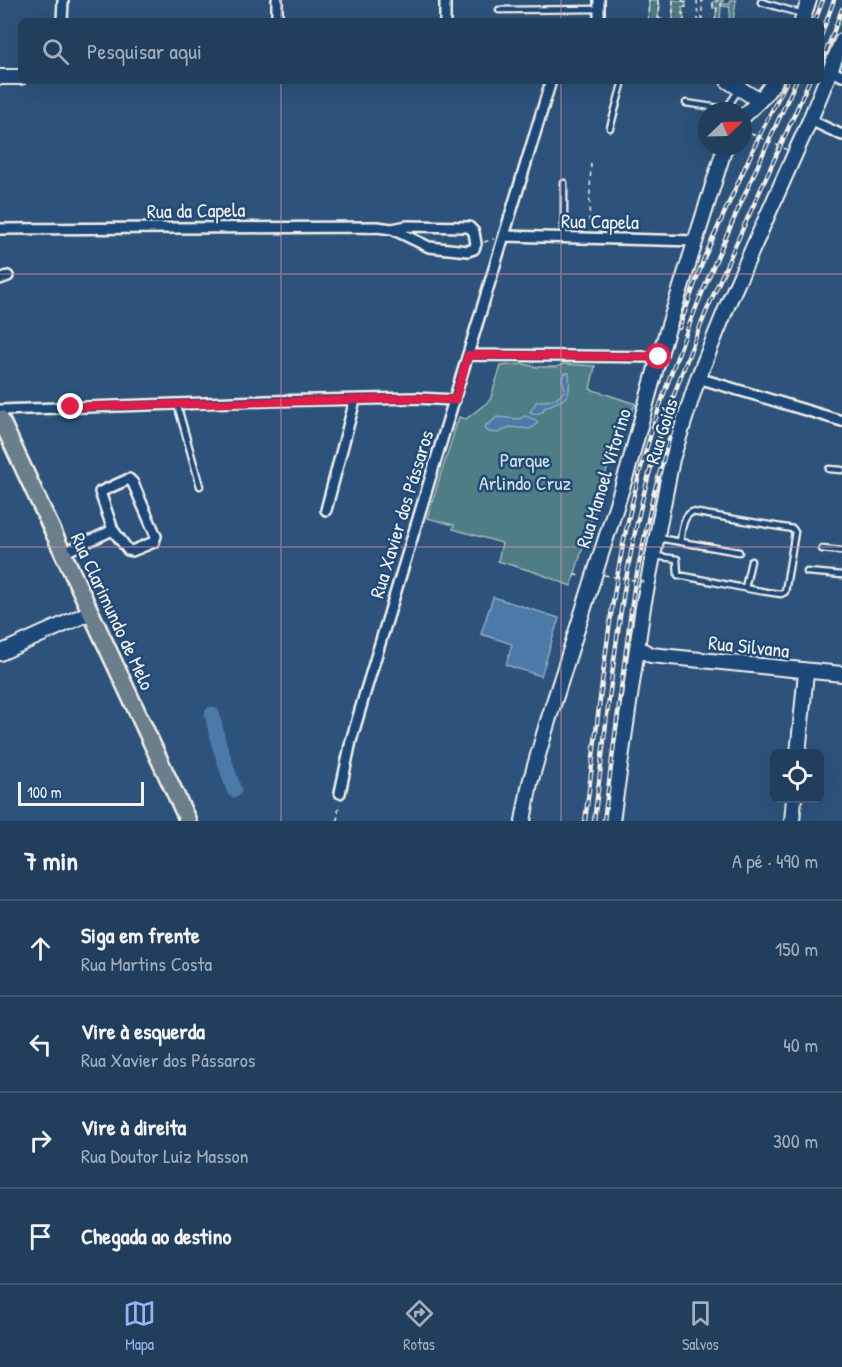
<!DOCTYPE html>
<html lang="pt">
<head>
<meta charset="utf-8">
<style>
  :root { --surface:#223e5d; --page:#2e4966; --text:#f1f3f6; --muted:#a2aebc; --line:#3f5772; --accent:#95b2f1 }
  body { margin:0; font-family:"Patrick Hand",sans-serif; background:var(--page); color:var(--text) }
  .controls { position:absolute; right:18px; bottom:18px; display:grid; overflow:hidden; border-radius:9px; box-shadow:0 6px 24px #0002 }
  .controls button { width:54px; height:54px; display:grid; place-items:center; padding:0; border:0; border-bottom:2px solid var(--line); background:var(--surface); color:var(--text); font:30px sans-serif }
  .compass { position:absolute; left:698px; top:102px; width:54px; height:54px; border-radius:50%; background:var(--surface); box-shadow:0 6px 24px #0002; rotate:67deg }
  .scale { position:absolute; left:18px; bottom:15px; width:126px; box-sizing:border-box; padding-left:6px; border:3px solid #f4f1e8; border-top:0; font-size:16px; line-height:21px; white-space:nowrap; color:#f4f1e8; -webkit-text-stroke:4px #1f4a7a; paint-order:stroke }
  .stop { position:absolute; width:18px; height:18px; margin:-14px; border:4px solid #e11d48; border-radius:50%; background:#fff }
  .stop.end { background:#e11d48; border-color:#fff; box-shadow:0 2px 6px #0008 }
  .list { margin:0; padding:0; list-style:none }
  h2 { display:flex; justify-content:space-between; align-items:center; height:78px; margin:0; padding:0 24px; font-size:26px }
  h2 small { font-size:20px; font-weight:400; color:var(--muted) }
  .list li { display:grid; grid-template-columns:39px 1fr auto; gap:18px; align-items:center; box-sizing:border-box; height:96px; padding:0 24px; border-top:2px solid var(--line) }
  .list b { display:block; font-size:22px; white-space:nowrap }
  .list p { margin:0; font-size:20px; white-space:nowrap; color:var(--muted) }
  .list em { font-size:20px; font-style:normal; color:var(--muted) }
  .icon { flex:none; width:33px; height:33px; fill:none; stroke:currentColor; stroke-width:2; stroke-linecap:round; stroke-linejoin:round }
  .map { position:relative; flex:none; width:842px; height:821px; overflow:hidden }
  .search { position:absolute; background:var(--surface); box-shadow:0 6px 24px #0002; left:18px; right:18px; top:18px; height:66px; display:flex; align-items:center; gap:15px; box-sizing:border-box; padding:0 21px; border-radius:9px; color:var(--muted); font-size:22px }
  .sheet { height:462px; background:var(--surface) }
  nav { display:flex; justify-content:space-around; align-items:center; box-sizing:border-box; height:84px; border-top:2px solid var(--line); background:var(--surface); font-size:16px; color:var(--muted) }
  nav a { display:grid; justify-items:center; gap:3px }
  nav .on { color:var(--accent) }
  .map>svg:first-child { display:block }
  .grass { fill:url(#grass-dots); stroke:#a2b7b7; stroke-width:1.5 }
  .park { fill:#507d86; stroke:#a2b7b7; stroke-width:1.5 }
  .water { fill:#4c79a8; stroke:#8fa9c2; stroke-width:1.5 }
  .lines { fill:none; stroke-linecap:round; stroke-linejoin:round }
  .river { stroke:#4c79a8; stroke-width:15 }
  .lane-casing { stroke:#f4f1e8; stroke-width:9 }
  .street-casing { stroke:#f4f1e8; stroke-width:14 }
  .secondary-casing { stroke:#f4f1e8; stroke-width:18 }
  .primary-casing { stroke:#f4f1e8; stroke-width:20 }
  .path { stroke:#f4f1e8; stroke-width:1.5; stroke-dasharray:4.5 4.5; stroke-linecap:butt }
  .lane { stroke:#1f4a7a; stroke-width:4.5 }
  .street { stroke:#1f4a7a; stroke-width:9 }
  .secondary { stroke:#1f4a7a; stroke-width:14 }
  .primary { stroke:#6b7e8b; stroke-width:15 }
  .rail-casing { stroke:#f4f1e8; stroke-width:4.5 }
  .rail { stroke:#1f4a7a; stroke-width:2; stroke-dasharray:7; stroke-linecap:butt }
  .path-bridge { stroke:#f4f1e8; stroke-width:1.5; stroke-dasharray:4.5 4.5; stroke-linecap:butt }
  .route { stroke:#e11d48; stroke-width:8 }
  .grid { fill:none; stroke:#de8fa9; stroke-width:1.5; stroke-opacity:0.55 }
  .labels { text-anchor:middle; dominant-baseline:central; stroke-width:5; stroke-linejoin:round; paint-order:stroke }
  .street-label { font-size:20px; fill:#f4f1e8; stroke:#1f4a7a }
  .park-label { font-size:20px; fill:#dbe0d9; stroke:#1f4a7a }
</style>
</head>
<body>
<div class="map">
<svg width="842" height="821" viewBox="0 0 842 821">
  <defs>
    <pattern id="grass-dots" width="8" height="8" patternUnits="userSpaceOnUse" patternTransform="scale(1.5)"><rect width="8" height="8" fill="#507d86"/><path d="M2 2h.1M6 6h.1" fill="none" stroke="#4d6569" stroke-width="1.8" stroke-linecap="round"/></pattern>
  </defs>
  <rect width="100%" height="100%" fill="#2d537c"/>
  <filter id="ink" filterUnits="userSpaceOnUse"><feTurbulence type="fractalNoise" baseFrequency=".0167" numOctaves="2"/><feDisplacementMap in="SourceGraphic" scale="12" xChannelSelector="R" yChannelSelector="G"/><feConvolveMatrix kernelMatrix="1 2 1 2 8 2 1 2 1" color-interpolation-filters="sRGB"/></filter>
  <g filter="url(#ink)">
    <path class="grass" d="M649,0H658V5H660L658,18L662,19V21H648Z
      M673,0L686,2V7H682L684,21H673Z
      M717,0H723V4H730V0H736L733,21H729L730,7L721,6L720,21H715L717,8H713V2Z"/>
    <path class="park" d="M524,364L536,367H557L563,364L595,366L590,389L636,404L631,412L623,417L571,586L538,573L498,561L502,543L453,529L454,525L427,518L459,417L466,419L490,400L501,366Z"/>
    <path class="water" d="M565,373H569C571,400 568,397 544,408L543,412L536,414L530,412L537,401C549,401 560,401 565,389L562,378Z
      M525,416L536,420L538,423L530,429L510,427L498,433L489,432L485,428L486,424L488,425L497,417L519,419Z
      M493,597L559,618L541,676L506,665L512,644L481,634Z"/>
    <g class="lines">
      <path class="river" d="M212,714L219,744L234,790"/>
      <g class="lane-casing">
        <path id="lane" d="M761,2L802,14
          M499,10L599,9
          M686,103L726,109L738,91
          M610,128L623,81
          M564,238V183
          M177,404L200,486
          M829,469L842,470
          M658,538L739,552
          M822,549L842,551
          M655,556L677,559L678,575C712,581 747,590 781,594L785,592L795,532L793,529L692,512C682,517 682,531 680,542
          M807,572L842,575
          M745,588L751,561"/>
      </g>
      <g class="street-casing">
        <path id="street" d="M277,0V21
          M62,21L63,0
          M445,21V0
          M599,21V0
          M831,71L842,76
          M810,120L842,135
          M0,229L377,227L392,229L429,247L468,251L474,249L476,244L474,232L469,227L407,226L392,229
          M504,236L696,241
          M0,279L8,276
          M468,355L659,357
          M698,378L842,421
          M0,410L266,401L417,398L455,400
          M129,479L133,483L156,536L154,542L132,551L128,550L113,530L100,492Z
          M326,510L355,400
          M63,553L113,530
          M340,793L351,741L365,693L551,81"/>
      </g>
      <g class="secondary-casing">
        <path id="secondary" d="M802,21L809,0
          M0,77H21
          M728,81L755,98L763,97
          M743,117L763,97L775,81
          M638,648L651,655L842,674
          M0,653L91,612
          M798,754L806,672
          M523,821L530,783L547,724L628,469L659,357L725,147
          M612,821L643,607L672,459L698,378L728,304L810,120L842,41
          M792,821L794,798"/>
      </g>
      <g class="primary-casing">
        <path id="primary" d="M0,418L188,821"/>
      </g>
      <path class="path" d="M658,0V5H660L658,18L662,19V21
        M673,0V21
        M682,0L686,2V7H682V14H684V21H682
        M697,0L698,21
        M721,6V0
        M648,21L649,0
        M702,21V0
        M715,21L717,8H713V2H717V0
        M589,222L591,162
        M484,242L494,239
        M574,575L583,576
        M337,821L339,803"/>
      <use href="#lane" class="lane"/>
      <use href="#street" class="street"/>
      <use href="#secondary" class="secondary"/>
      <use href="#primary" class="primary"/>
      <g class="rail-casing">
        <path id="rail" d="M815,21L823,0
          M821,36L834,0
          M821,65L842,9
          M679,328L704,258L761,132L787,81
          M585,821C601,703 609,583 641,468C678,333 739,208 796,81
          M594,821C611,693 620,561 660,437C698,314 759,199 809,81
          M604,821L634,588L653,496L674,422"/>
      </g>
      <use href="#rail" class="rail"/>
      <path class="path-bridge" d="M743,130L788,150
        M604,575L646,582"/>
    </g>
  </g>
  <g class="lines" filter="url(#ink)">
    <path class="route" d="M71,407L417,398L455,400L468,355L659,357"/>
  </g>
  <path class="grid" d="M281,0V21M561,0V21M281,81V821M561,81V821M0,274H842M0,547H842"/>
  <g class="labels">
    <g class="street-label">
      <text transform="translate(196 210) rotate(-1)">Rua da Capela</text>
      <text transform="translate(600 221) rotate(1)">Rua Capela</text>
      <text transform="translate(661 431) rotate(-73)">Rua Goiás</text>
      <text transform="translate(603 478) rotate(-73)">Rua Manoel Vitorino</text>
      <text transform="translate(401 514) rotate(-73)">Rua Xavier dos Pássaros</text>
      <text transform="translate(113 611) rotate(65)">Rua Clarimundo de Melo</text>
      <text transform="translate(749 646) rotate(6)">Rua Silvana</text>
    </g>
    <g class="park-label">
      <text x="525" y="459">Parque<tspan x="525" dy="23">Arlindo Cruz</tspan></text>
    </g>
  </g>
</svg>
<div class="controls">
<button><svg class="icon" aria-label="locate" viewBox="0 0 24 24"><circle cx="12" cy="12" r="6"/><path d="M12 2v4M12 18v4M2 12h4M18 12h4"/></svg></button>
</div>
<svg class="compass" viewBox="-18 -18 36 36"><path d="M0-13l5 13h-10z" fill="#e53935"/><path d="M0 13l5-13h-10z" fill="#a2aebc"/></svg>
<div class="scale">100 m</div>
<div class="stop" style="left:659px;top:357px"></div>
<div class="stop end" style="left:71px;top:407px"></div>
<div class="search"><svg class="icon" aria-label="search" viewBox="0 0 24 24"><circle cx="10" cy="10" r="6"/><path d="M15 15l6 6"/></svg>Pesquisar aqui</div>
</div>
<section class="sheet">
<h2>7 min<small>A pé · 490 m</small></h2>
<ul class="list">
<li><svg class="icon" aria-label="ahead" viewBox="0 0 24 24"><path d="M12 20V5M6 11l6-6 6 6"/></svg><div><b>Siga em frente</b><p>Rua Martins Costa</p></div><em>150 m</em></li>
<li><svg class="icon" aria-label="left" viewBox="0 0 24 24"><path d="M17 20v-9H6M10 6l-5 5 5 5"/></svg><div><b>Vire à esquerda</b><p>Rua Xavier dos Pássaros</p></div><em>40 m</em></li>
<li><svg class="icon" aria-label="right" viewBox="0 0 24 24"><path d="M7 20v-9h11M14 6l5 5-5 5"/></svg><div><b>Vire à direita</b><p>Rua Doutor Luiz Masson</p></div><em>300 m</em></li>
<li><svg class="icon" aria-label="arrive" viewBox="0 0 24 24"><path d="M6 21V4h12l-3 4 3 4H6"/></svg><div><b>Chegada ao destino</b></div></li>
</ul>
</section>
<nav>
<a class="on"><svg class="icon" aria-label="map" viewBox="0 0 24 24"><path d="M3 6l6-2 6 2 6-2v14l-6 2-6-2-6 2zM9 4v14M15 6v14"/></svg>Mapa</a>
<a><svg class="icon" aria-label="directions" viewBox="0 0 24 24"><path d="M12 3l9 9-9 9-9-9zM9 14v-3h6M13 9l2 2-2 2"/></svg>Rotas</a>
<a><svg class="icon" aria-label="saved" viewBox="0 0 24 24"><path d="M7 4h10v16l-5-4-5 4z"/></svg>Salvos</a>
</nav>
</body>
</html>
